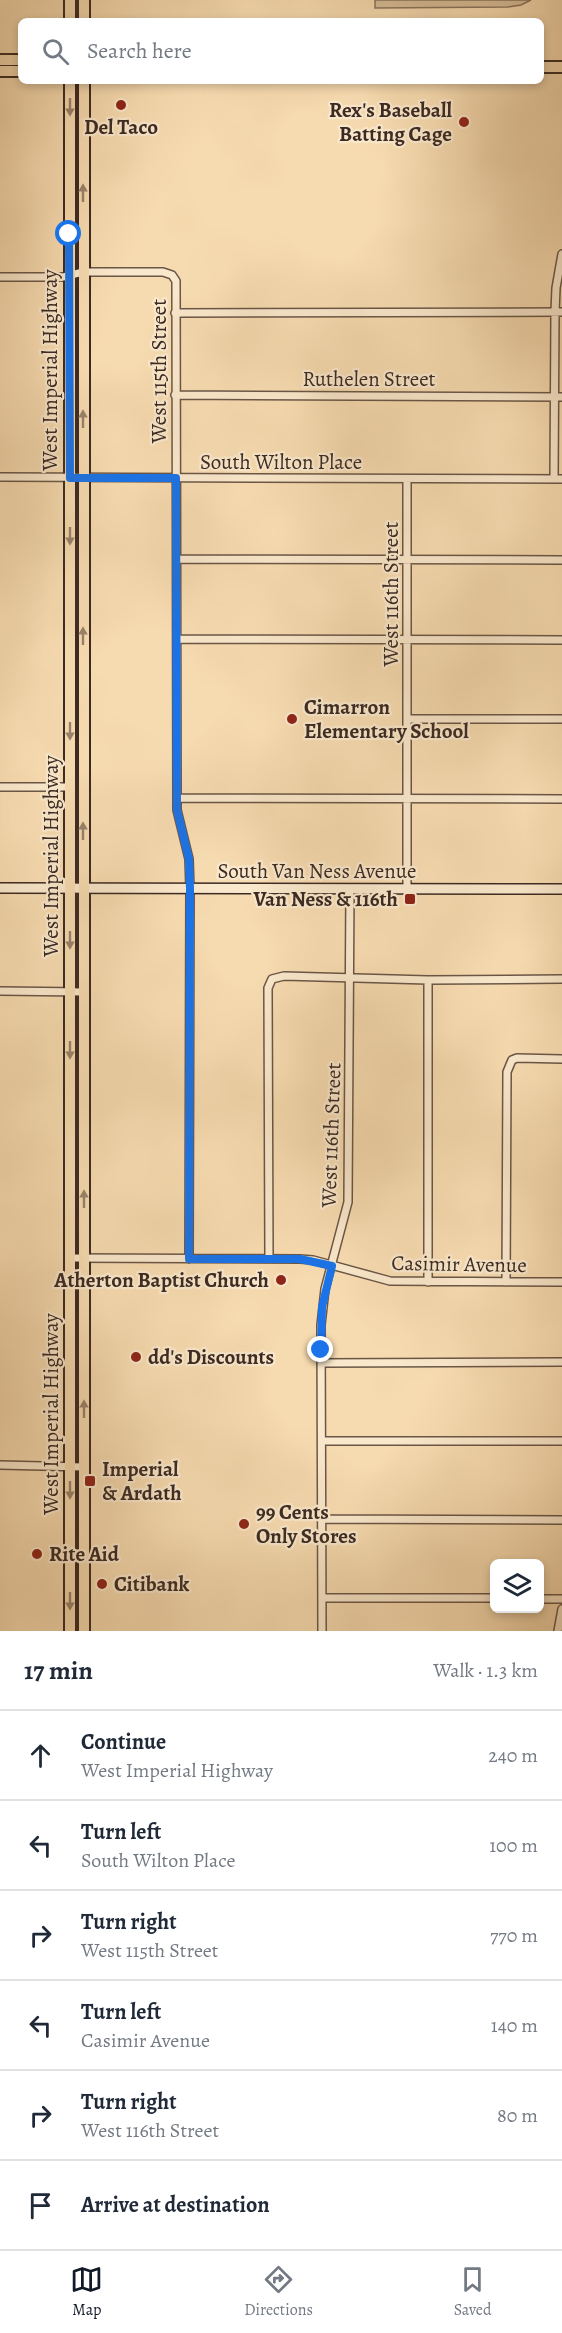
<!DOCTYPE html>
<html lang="en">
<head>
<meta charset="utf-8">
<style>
  :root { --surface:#fff; --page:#f6f6f7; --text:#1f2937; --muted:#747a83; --line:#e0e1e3; --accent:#111827 }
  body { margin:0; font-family:Alegreya,serif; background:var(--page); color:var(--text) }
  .controls { position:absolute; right:18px; bottom:18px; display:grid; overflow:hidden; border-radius:9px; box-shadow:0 3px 9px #0003 }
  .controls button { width:54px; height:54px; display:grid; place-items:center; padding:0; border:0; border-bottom:2px solid var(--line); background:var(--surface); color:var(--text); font:30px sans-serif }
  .stop { position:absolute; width:18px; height:18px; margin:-14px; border:4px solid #1a73e8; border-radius:50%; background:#fff }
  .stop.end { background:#1a73e8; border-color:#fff; box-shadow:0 2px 6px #0008 }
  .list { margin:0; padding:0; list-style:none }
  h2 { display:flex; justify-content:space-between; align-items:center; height:78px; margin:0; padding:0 24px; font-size:26px }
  h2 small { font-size:20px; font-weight:400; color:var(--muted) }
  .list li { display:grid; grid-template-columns:39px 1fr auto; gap:18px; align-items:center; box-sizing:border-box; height:90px; padding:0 24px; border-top:2px solid var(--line) }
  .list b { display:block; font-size:22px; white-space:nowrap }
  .list p { margin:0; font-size:20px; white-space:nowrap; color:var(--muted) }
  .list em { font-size:20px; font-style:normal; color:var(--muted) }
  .icon { flex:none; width:33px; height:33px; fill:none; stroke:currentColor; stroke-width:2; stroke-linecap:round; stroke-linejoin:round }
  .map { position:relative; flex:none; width:562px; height:1631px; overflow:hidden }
  .search { position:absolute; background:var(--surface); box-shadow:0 3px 9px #0003; left:18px; right:18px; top:18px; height:66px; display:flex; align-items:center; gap:15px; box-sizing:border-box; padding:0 21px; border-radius:9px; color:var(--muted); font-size:22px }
  .sheet { height:618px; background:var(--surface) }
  nav { display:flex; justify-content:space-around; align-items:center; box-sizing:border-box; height:84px; border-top:2px solid var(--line); background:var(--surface); font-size:16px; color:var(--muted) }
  nav a { display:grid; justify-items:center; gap:3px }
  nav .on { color:var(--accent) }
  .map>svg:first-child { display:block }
  .green { fill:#d7bd98; stroke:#89745e; stroke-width:1.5 }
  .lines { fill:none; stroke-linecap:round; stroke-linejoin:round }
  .street-casing { stroke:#6a5646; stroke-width:10 }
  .secondary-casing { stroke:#3b2a23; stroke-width:12 }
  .primary-casing { stroke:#3b2a23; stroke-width:14 }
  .street { stroke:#fae8cc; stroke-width:7 }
  .secondary { stroke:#fae8cc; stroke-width:9 }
  .primary { stroke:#f7dbb0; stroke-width:10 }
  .oneway { fill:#99826a }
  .route { stroke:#1a73e8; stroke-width:8 }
  .poi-dot { fill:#8f2418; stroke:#fae8cc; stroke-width:2 }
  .labels { text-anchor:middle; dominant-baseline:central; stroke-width:4.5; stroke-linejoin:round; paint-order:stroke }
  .poi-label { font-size:21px; font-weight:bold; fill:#3b2a23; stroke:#fae8cc; text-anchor:start }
  .street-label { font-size:21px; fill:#3b2a23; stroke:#fae8cc }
</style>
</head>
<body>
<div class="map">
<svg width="562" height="1631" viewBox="0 0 562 1631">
  <rect width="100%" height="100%" fill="#f7dbb0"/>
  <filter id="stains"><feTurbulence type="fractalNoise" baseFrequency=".00333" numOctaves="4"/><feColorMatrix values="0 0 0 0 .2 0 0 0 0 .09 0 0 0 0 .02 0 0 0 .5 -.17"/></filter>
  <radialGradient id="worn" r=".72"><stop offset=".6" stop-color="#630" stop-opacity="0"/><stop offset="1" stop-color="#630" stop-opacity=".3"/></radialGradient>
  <path class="green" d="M375,0H531L521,5L508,7L375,8Z"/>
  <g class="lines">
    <g class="street-casing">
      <path id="street" d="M0,277H63L83,272H163L172,275L176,281L177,810L189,859L190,889L189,1259
        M175,313L562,312
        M175,395L562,397
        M0,477L562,479
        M554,479L555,312L556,288L562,254
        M177,559L562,560
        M177,639L562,640
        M408,719H562
        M0,787H70
        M177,798L562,799
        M407,889V479
        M428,980V1282
        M0,991L84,992
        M70,1258L300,1259L313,1260L390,1281L562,1282
        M269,1259L268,988L272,979L284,976L428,980L562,979
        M506,1282L507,1072L512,1060L517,1058L562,1059
        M321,1363L562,1362
        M323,1441H562
        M0,1465L84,1467
        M323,1519L562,1520
        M322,1598H494
        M540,1599H562
        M322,1631L321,1325L325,1289L348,1202L350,889
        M558,1631L562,1609"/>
    </g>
    <g class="secondary-casing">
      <path id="secondary" d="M0,888L562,889"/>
    </g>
    <g class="primary-casing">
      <path id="primary" d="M70,0V21
        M84,0V21
        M0,60H21
        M541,67H562
        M0,71H21
        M70,81V1631
        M84,1631V81"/>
    </g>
    <use href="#street" class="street"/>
    <use href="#secondary" class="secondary"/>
    <use href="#primary" class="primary"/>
  </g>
  <defs><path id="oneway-solid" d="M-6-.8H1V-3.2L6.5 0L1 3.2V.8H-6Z" transform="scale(1.5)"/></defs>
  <g class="oneway">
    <use href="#oneway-solid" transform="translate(70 107) rotate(90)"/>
    <use href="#oneway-solid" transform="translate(83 193) rotate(-90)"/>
    <use href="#oneway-solid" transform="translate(83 419) rotate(-90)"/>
    <use href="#oneway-solid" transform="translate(70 536) rotate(90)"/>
    <use href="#oneway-solid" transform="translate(83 636) rotate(-90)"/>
    <use href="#oneway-solid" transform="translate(70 731) rotate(90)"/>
    <use href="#oneway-solid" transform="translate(83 831) rotate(-90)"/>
    <use href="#oneway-solid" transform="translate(70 940) rotate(90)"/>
    <use href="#oneway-solid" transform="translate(70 1050) rotate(90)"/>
    <use href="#oneway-solid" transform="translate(84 1199) rotate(-90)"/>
    <use href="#oneway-solid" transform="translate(84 1409) rotate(-90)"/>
    <use href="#oneway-solid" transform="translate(70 1490) rotate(90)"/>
    <use href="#oneway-solid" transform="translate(70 1601) rotate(90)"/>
  </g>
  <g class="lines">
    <path class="route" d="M69,234L70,478H176L177,810L189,859L190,889L189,1259H300L332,1266L322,1307L321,1350"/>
  </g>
  <g class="poi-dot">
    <circle cx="121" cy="105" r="6"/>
    <circle cx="464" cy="122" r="6"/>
    <circle cx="292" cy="719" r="6"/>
    <rect x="404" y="893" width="12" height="12" rx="3"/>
    <circle cx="281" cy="1280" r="6"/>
    <circle cx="136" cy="1357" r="6"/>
    <rect x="84" y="1475" width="12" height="12" rx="3"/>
    <circle cx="244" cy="1524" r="6"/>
    <circle cx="37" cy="1554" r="6"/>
    <circle cx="102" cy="1584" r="6"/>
  </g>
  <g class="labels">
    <g class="poi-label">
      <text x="452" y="110" text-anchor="end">Rex's Baseball<tspan x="452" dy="24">Batting Cage</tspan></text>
      <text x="121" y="127" text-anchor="middle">Del Taco</text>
      <text x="304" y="707">Cimarron<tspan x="304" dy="24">Elementary School</tspan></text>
      <text x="398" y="899" text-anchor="end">Van Ness &amp; 116th</text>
      <text x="269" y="1280" text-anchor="end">Atherton Baptist Church</text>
      <text x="148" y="1357">dd's Discounts</text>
      <text x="102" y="1469">Imperial<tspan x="102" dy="24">&amp; Ardath</tspan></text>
      <text x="256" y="1512">99 Cents<tspan x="256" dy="24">Only Stores</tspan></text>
      <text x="49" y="1554">Rite Aid</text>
      <text x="114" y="1584">Citibank</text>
    </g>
    <g class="street-label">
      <text transform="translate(50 370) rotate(-90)">West Imperial Highway</text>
      <text transform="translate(159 371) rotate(-90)">West 115th Street</text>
      <text x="369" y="379">Ruthelen Street</text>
      <text x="281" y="462">South Wilton Place</text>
      <text transform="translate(391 594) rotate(-90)">West 116th Street</text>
      <text transform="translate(51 856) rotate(-90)">West Imperial Highway</text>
      <text x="317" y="871">South Van Ness Avenue</text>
      <text transform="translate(331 1135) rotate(-88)">West 116th Street</text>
      <text transform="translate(459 1264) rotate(1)">Casimir Avenue</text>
      <text transform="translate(51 1414) rotate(-90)">West Imperial Highway</text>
    </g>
  </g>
  <rect width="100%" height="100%" filter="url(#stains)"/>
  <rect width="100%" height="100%" fill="url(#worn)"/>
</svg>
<div class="controls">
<button><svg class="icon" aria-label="layers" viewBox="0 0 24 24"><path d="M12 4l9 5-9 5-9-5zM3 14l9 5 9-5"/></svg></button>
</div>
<div class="stop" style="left:69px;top:234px"></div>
<div class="stop end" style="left:321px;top:1350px"></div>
<div class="search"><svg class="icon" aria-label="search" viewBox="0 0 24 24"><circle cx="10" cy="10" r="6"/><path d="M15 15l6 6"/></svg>Search here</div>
</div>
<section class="sheet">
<h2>17 min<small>Walk · 1.3 km</small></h2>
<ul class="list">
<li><svg class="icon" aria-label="ahead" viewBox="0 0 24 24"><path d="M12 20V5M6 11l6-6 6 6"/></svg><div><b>Continue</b><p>West Imperial Highway</p></div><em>240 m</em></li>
<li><svg class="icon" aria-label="left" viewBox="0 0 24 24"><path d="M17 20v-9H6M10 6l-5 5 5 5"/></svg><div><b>Turn left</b><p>South Wilton Place</p></div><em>100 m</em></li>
<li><svg class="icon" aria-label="right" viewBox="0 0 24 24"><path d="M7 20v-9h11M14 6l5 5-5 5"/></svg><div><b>Turn right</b><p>West 115th Street</p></div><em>770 m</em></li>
<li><svg class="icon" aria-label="left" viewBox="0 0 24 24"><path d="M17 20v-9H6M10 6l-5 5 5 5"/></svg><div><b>Turn left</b><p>Casimir Avenue</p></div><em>140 m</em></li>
<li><svg class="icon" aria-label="right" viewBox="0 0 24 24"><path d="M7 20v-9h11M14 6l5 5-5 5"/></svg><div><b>Turn right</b><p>West 116th Street</p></div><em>80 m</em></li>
<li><svg class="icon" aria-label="arrive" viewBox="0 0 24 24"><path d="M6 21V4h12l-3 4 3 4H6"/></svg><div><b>Arrive at destination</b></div></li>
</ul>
</section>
<nav>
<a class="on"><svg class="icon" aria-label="map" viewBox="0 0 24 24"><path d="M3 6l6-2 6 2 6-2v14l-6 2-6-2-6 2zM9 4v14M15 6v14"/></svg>Map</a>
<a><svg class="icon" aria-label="directions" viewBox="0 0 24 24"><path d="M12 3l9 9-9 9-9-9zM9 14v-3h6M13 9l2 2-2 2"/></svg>Directions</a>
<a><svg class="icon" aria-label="saved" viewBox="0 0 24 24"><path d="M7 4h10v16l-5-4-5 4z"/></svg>Saved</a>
</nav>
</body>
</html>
